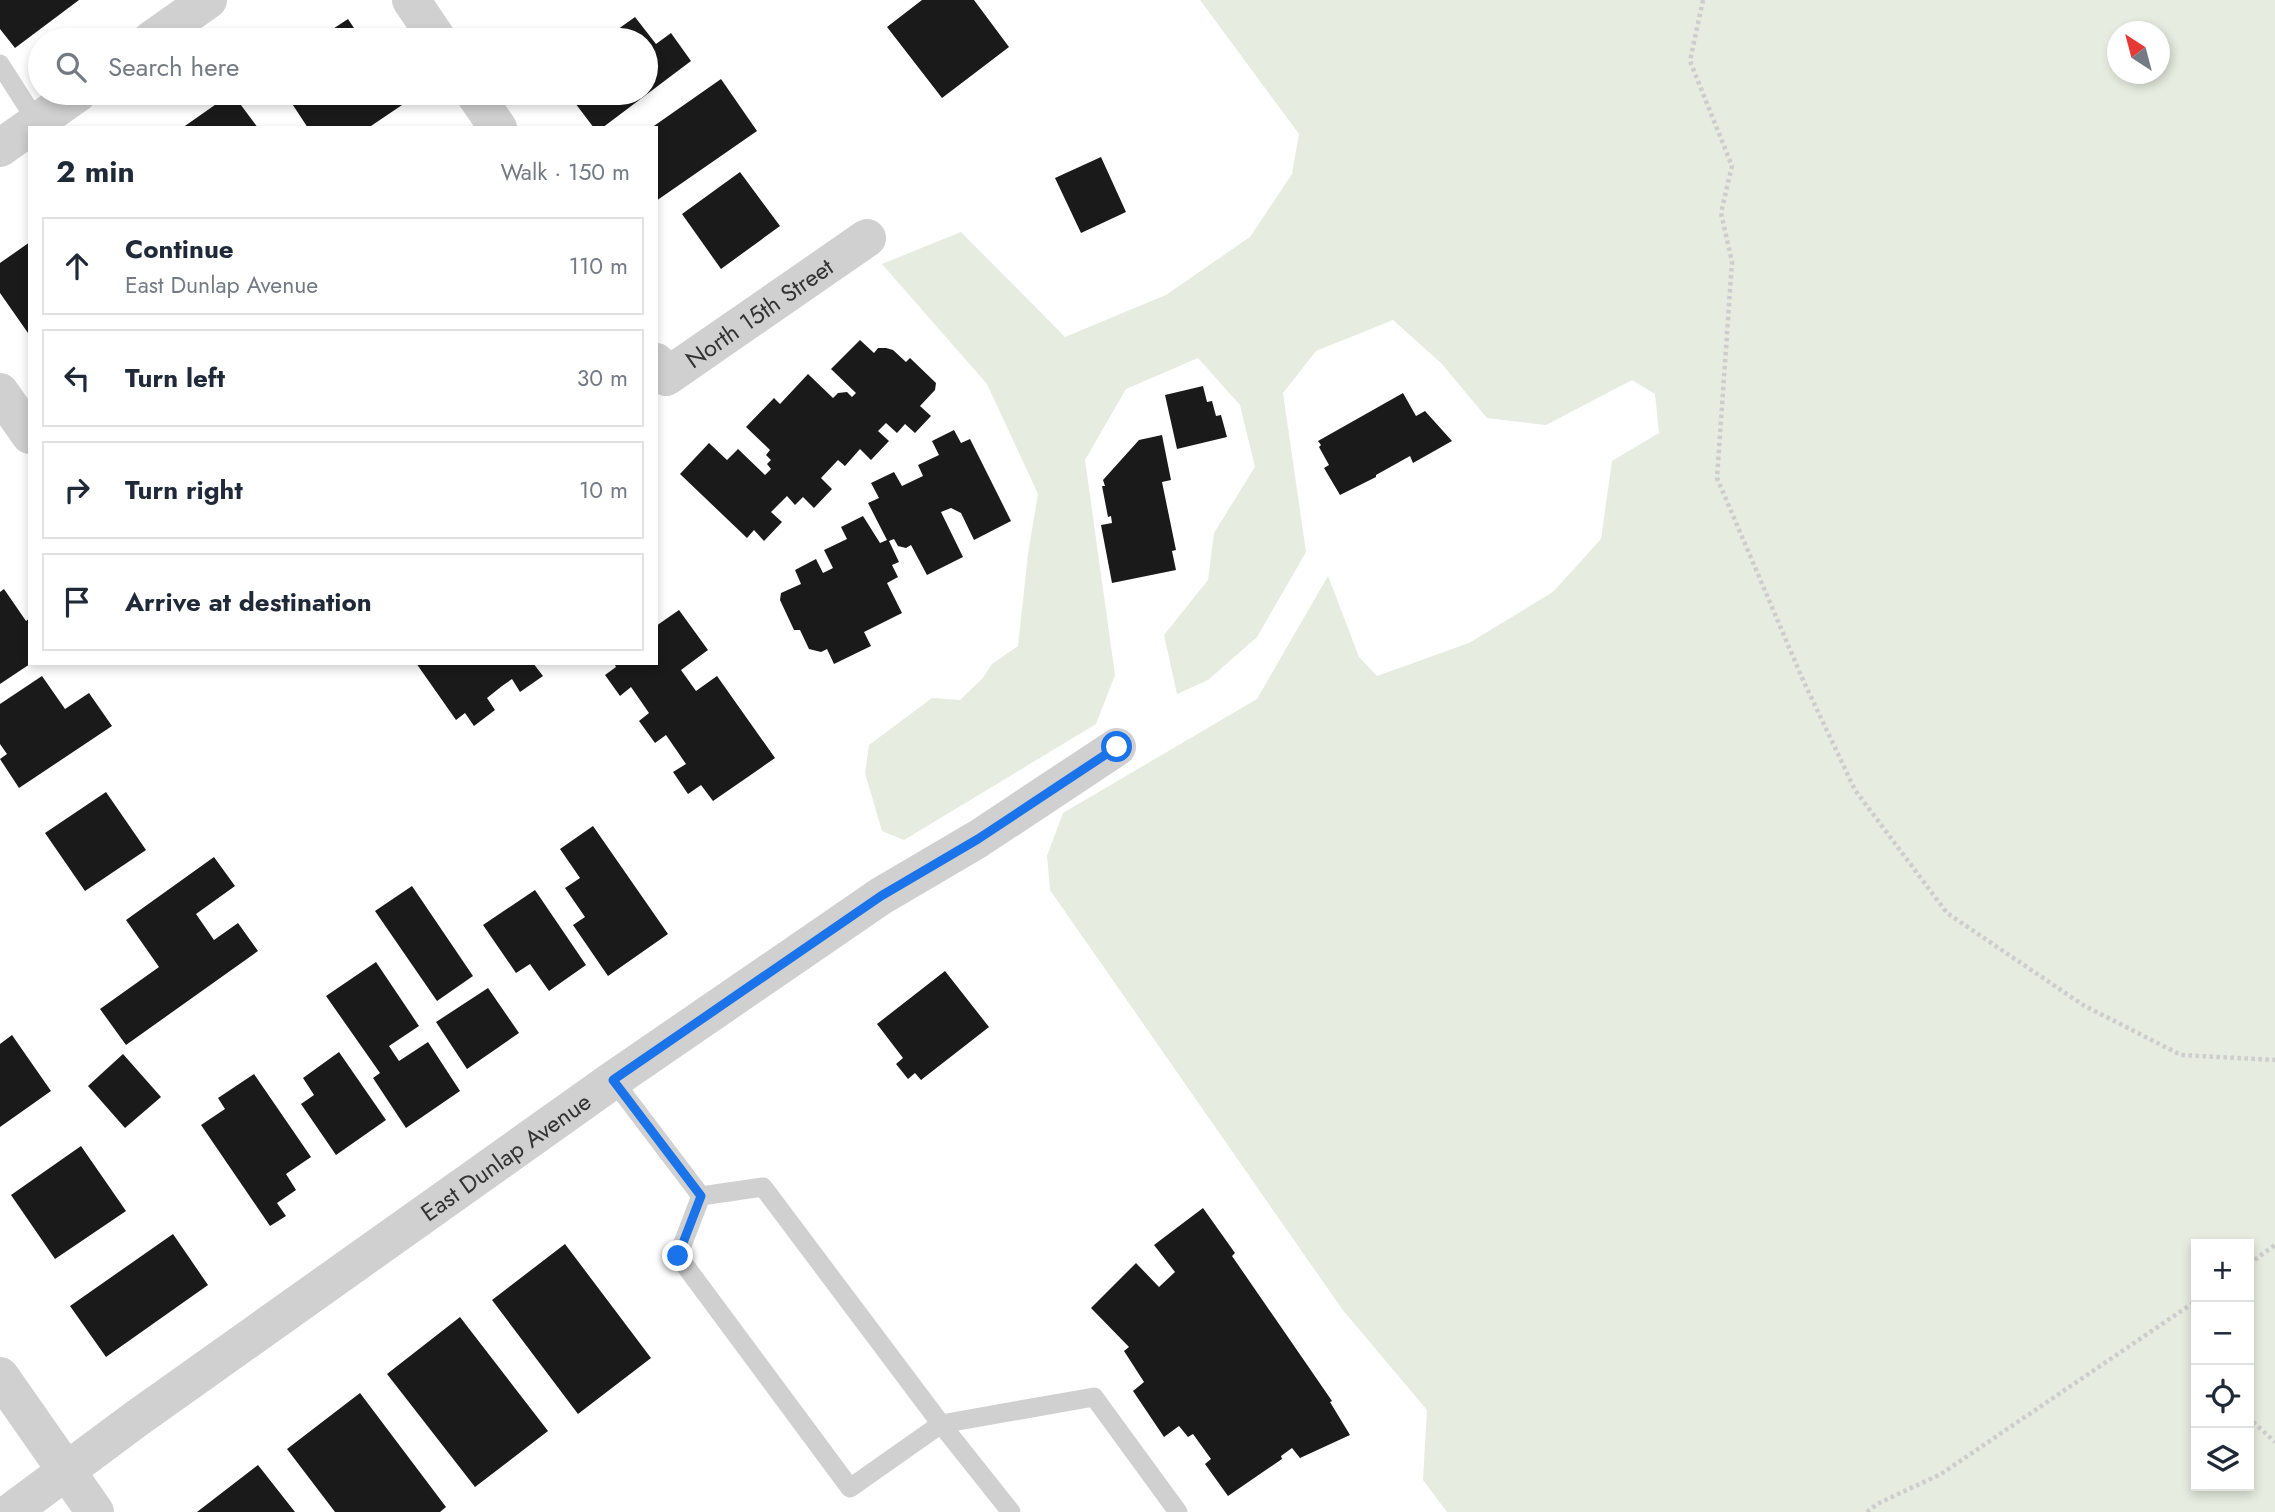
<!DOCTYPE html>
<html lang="en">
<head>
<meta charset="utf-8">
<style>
  :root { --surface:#fff; --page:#f6f6f7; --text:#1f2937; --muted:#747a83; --line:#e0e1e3 }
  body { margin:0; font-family:Jost,sans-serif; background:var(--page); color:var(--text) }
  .controls { position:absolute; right:21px; bottom:21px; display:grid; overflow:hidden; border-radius:0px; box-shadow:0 4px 10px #0003 }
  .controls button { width:63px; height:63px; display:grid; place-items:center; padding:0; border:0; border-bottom:2px solid var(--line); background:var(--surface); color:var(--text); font:35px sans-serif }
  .compass { position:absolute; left:2107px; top:21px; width:63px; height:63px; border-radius:50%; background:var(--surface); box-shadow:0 4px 10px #0003; rotate:324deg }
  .stop { position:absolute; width:21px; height:21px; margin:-16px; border:5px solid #1a73e8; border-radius:50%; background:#fff }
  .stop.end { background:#1a73e8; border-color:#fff; box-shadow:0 2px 7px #0008 }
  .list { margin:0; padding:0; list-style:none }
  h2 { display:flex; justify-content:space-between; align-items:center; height:91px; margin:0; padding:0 28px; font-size:30px }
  h2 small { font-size:23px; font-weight:400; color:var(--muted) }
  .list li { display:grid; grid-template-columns:46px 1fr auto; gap:21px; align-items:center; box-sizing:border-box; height:98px; margin:0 14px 14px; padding:0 14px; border:2px solid var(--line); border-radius:0px }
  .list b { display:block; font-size:26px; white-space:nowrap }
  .list p { margin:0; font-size:23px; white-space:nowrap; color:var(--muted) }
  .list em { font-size:23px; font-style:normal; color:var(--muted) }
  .icon { flex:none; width:38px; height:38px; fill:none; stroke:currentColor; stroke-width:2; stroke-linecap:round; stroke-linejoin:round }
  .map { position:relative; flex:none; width:2275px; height:1512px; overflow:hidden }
  .search { position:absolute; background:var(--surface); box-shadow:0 4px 10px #0003; left:28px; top:28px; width:630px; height:77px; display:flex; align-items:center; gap:18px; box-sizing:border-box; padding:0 24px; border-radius:38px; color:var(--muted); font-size:26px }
  .panel { position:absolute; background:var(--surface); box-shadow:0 4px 10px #0003; left:28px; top:126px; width:630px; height:539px; border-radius:0px }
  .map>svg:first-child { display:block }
  .green { fill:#e6ecdf; fill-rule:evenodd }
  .building { fill:#1a1a1a }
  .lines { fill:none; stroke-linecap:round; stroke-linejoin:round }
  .path { stroke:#cdcdcd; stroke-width:4.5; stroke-dasharray:3.5 3.5; stroke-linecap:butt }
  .lane { stroke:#d0d0d0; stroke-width:19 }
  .street { stroke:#d0d0d0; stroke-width:38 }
  .route { stroke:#1a73e8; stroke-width:9 }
  .labels { text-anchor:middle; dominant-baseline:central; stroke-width:7; stroke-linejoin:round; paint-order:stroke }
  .street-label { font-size:24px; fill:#333; stroke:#fff }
</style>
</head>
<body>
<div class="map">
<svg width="2275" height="1512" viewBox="0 0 2275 1512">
  <rect width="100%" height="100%" fill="#fff"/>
  <path class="green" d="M1200,0H2275V1512H1447L1423,1480L1427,1410L1342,1309L1050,890L1047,856L1063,813L1257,699L1328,576L1359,657L1377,676L1469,643L1553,592L1601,539L1612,461L1659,433L1655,394L1632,380L1546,425L1487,418L1442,364L1393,320L1316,351L1283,393L1306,552L1257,637L1208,680L1177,694L1164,635L1208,580L1214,533L1255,467L1240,405L1198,358L1126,389L1085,460L1115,675L1096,724L904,840L882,831L865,773L869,745L932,698L960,700L982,679L992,664L1018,646L1028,554L1038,494L987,384L882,264L961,232L1065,337L1166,295L1250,237L1292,174L1299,134ZM2118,32H2160V74H2118ZM2196,1244H2249V1486H2196Z"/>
  <path class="building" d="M0,0H79L15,48L0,29Z
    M922,0H974L1009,47L942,98L887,27Z
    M635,17L656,44L671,33L691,61L602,128H594L569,95L572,93H646V40H620L614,32Z
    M348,19L362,40H316Z
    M721,79L757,131L656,201V128H651Z
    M232,93L258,128H182Z
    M285,93H398L405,103L368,128H308Z
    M1101,157L1126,212L1081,233L1055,178Z
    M740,172L780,226L721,269L682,214Z
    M30,242V332L28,333L0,293V263Z
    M860,340L874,353L878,348H886L893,350L906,362L910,358L936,383L935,390L920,406L931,416L915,433L905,424L897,433L886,423L878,431L889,441L871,460L860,449L845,466L838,460L821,478L832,489L814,508L803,497L795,505L787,496L771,512L782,522L764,541L754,530L747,538L680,474L709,443L727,460L738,449L765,475L771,469L767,464L771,460L766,455L770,450L746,427L774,398L780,404L808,374L833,398L838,393L847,392L852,397L856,393L831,369Z
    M1203,386L1207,402L1212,401L1216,416L1221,415L1227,437L1177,449L1165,395Z
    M1403,393L1416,416L1425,411L1452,441L1413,463L1410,456L1376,475V477L1340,495L1324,468L1329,465L1319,447L1321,445L1318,441Z
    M954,430L961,443L970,439L1011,521L974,540L961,513L951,508L941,512L963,557L927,575L911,545L906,548L898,546L894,539L889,541L899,562L892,565L898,577L887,583L902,613L864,632L871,646L834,664L827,649L821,652L809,649L800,630H794L780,600L781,593L801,584L795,570L816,559L823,573L833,568L824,550L847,539L841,527L863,516L880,543L887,540L868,503L879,498L871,483L894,472L902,486L923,476L918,465L939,455L932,441Z
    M1162,435L1171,480L1162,482L1176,550L1172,551L1176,570L1112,583L1101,525L1112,523L1111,516L1108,517L1102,486H1105L1103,480L1139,440Z
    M4,589L26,621L30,618V664L0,684V592Z
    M679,610L708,650L681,670L696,691L717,676L775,758L713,801L701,785L688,794L673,772L686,764L666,735L655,743L639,721L649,713L631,687L620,696L605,675L616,667L614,663H656V626Z
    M416,663H533L543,676L520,692L512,679L502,686L487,698L495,710L474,726L465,713L456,720Z
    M42,676L65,709L89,693L112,726L19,788L0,759L7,754L0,744V704Z
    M106,792L146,850L85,891L45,833Z
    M593,826L668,934L608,976L573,925L585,917L565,888L580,878L560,849Z
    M214,857L235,886L196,914L214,940L238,923L258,951L126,1045L100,1009L159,967L126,920Z
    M412,886L473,976L437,1001L375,911Z
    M535,890L586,965L549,991L530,964L516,973L483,925Z
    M376,962L419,1026L389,1046L399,1061L428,1042L460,1091L406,1128L373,1078L380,1073L326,996Z
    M945,971L989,1027L921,1080L915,1073L908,1079L896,1064L903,1058L877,1024Z
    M488,988L519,1033L467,1069L436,1022Z
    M12,1035L51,1091L0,1127V1044Z
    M339,1052L386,1120L336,1155L301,1104L314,1095L303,1078Z
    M123,1054L161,1097L125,1128L88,1086Z
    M254,1074L311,1157L286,1174L296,1190L277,1203L286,1216L270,1226L201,1125L225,1109L218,1098Z
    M81,1146L126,1211L55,1259L11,1195Z
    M1203,1208L1235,1253L1232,1256L1332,1401L1330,1402L1350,1435L1300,1458L1292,1448L1281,1456L1282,1459L1228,1496L1205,1464L1211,1459L1193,1434L1188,1437L1179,1426L1164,1437L1133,1391L1144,1382L1124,1351L1129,1347L1091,1308L1136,1263L1159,1287L1175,1272L1154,1245Z
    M173,1234L208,1285L106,1357L70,1306Z
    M565,1244L651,1358L578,1414L492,1300Z
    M460,1317L548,1431L475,1487L387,1374Z
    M360,1393L446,1507L440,1512H335L287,1449Z
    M258,1465L295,1512H197Z"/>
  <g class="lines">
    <path class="path" d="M1703,0L1690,61L1732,166L1721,213L1732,262L1717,478L1803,680L1855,790L1947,913L2083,1005L2181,1055L2275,1060
      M2249,1264L2275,1245
      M2249,1409L2251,1420L2275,1442
      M1867,1512L1877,1504L1941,1474L2196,1301"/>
    <path class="lane" d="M0,64L37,122
      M613,1080L701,1196
      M701,1196L678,1256L850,1488L941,1424L1094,1397L1178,1512
      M701,1196L763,1187L941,1424L1011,1512"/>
    <g class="street">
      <path d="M411,0L438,40"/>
      <path d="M151,40L208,0"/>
      <path d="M474,93L498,128"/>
      <path d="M0,148L78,93"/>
      <path id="s1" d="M656,362L666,377L867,238"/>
      <path d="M0,392L30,435"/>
      <path d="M0,1376L95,1512"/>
      <path id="s2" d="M11,1512L136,1419L613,1080L881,896L978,839L1117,747"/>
    </g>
  </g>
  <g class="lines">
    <path class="route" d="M678,1256L701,1196L613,1080L881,896L978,839L1117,747"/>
  </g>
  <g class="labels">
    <g class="street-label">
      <text stroke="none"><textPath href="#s1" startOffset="131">North 15th Street</textPath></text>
      <text stroke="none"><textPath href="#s2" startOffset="609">East Dunlap Avenue</textPath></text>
    </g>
  </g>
</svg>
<div class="controls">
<button>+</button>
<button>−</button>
<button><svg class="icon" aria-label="locate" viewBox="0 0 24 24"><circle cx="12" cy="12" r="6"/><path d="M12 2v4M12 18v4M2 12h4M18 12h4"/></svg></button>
<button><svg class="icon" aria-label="layers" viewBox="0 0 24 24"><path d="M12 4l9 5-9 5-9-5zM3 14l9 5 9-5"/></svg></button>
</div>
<svg class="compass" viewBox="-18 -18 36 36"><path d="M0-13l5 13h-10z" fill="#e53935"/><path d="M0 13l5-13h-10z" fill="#747a83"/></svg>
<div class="stop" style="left:1117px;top:747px"></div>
<div class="stop end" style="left:678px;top:1256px"></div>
<div class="search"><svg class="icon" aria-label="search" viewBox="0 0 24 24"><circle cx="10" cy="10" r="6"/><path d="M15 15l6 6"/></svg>Search here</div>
<section class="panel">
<h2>2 min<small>Walk · 150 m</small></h2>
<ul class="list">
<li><svg class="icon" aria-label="ahead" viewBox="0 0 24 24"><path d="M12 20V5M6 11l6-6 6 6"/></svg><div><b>Continue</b><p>East Dunlap Avenue</p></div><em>110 m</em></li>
<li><svg class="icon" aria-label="left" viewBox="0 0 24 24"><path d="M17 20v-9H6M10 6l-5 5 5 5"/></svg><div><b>Turn left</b></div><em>30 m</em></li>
<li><svg class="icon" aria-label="right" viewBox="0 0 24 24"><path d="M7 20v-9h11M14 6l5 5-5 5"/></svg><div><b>Turn right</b></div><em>10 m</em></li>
<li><svg class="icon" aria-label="arrive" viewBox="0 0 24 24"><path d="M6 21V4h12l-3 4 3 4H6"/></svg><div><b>Arrive at destination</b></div></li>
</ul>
</section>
</div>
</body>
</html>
